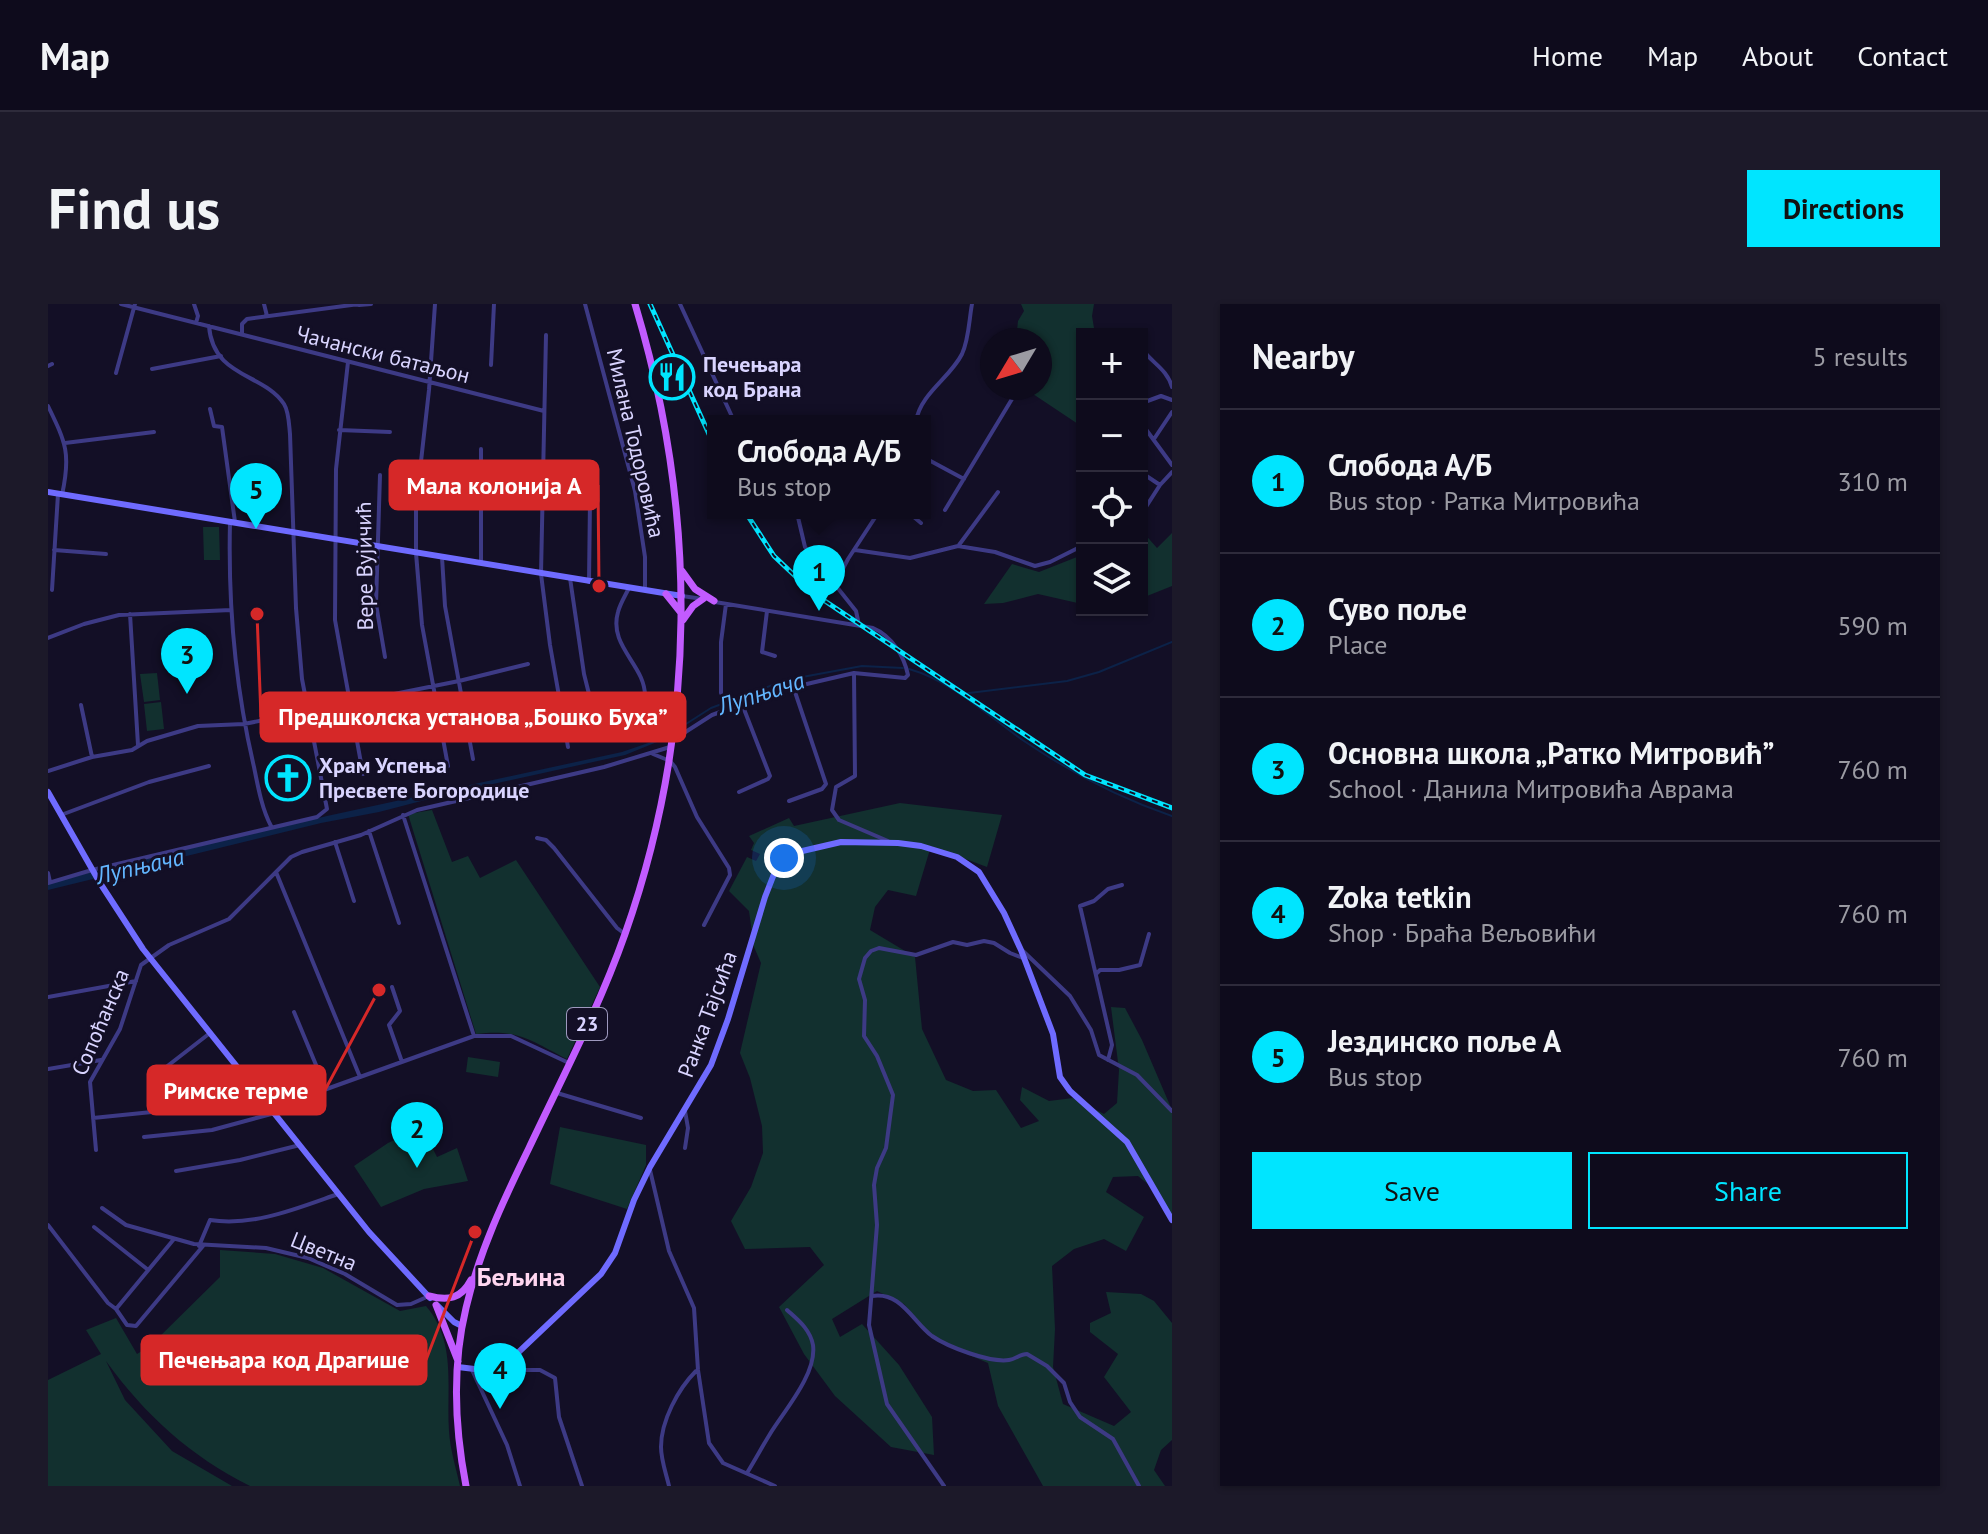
<!DOCTYPE html>
<html lang="en">
<head>
<meta charset="utf-8">
<style>
  :root { --surface:#0e0b1c; --page:#1c1929; --text:#f1f3f6; --muted:#9b9ba3; --line:#2e2b3b; --accent:#00e5ff }
  body { margin:0; font-family:"PT Sans",sans-serif; background:var(--page); color:var(--text) }
  .controls { position:absolute; right:24px; top:24px; display:grid; overflow:hidden; border-radius:0px; box-shadow:0 2px 6px #0004 }
  .controls button { width:72px; height:72px; display:grid; place-items:center; padding:0; border:0; border-bottom:2px solid var(--line); background:var(--surface); color:var(--text); font:40px sans-serif }
  .compass { position:absolute; left:932px; top:24px; width:72px; height:72px; border-radius:50%; background:var(--surface); box-shadow:0 2px 6px #0004; rotate:232deg }
  .you { position:absolute; left:736px; top:554px; width:28px; height:28px; margin:-20px; border:6px solid #fff; border-radius:50%; background:#1a73e8; box-shadow:0 0 0 12px #1a73e833 }
  .badge { display:grid; place-items:center; width:52px; height:52px; border-radius:50%; background:var(--accent); color:#111; font-size:26px; font-weight:700 }
  .pin { position:absolute; translate:-50% -66px; filter:drop-shadow(0 2px 4px #0008) }
  .pin::after { content:''; position:absolute; top:42px; width:28px; height:24px; background:inherit; clip-path:polygon(0 0,100% 0,50% 100%) }
  .popup { position:absolute; left:659px; top:111px; width:224px; height:104px; box-sizing:border-box; display:grid; place-content:center; border-radius:0px; background:var(--surface); filter:drop-shadow(0 2px 6px #0005); font-size:26px; white-space:nowrap; color:var(--muted) }
  .popup b { font-size:30px; color:var(--text) }
  .popup::after { content:''; position:absolute; left:50%; top:100%; margin-left:-16px; border:16px solid transparent; border-top-color:var(--surface) }
  .list { margin:0; padding:0; list-style:none }
  h2 { display:flex; justify-content:space-between; align-items:center; height:104px; margin:0; padding:0 32px; font-size:34px }
  h2 small { font-size:26px; font-weight:400; color:var(--muted) }
  .list li { display:grid; grid-template-columns:52px 1fr auto; gap:24px; align-items:center; box-sizing:border-box; height:144px; padding:0 32px; border-top:2px solid var(--line) }
  .list b { display:block; font-size:30px; white-space:nowrap }
  .list p { margin:0; font-size:26px; white-space:nowrap; color:var(--muted) }
  .list em { font-size:26px; font-style:normal; color:var(--muted) }
  .actions { display:flex; gap:16px; padding:24px 32px }
  .actions a { flex:1; padding:18px 0; border:2px solid var(--accent); border-radius:0px; text-align:center; font-size:28px; color:var(--accent) }
  .actions .main { background:var(--accent); color:#111 }
  .icon { flex:none; width:44px; height:44px; fill:none; stroke:currentColor; stroke-width:2; stroke-linecap:round; stroke-linejoin:round }
  .map { position:relative; flex:none; width:1124px; height:1182px; overflow:hidden; border-radius:0px }
  header { display:flex; align-items:center; gap:48px; box-sizing:border-box; height:112px; padding:0 40px; background:var(--surface); border-bottom:2px solid var(--line) }
  header strong { font-size:38px }
  nav { display:flex; gap:44px; margin-inline-start:auto; font-size:28px }
  .intro { display:flex; align-items:center; justify-content:space-between; box-sizing:border-box; height:192px; padding:0 48px }
  h1 { margin:0; font-size:56px }
  .button { padding:20px 36px; border-radius:0px; background:var(--accent); color:#111; font-size:28px; font-weight:700 }
  main { display:flex; gap:48px; padding:0 48px }
  aside { flex:1; background:var(--surface); border-radius:0px; box-shadow:0 2px 6px #0004 }
  .map>svg:first-child { display:block }
  .green { fill:#12302f }
  .water { fill:#0c2248 }
  .lines { fill:none; stroke-linecap:round; stroke-linejoin:round }
  .stream { stroke:#0c2248; stroke-width:2 }
  .street { stroke:#3d3a85; stroke-width:4 }
  .secondary { stroke:#6f6bff; stroke-width:6 }
  .primary { stroke:#c25bff; stroke-width:7 }
  .rail-casing { stroke:#00e5ff; stroke-width:5 }
  .rail { stroke:#130f26; stroke-width:2; stroke-dasharray:6; stroke-linecap:butt }
  .labels { text-anchor:middle; dominant-baseline:central; stroke-width:6; stroke-linejoin:round; paint-order:stroke }
  .shield { fill:#130f26; stroke:#9e99be; stroke-width:2 }
  .shield-label { font-size:20px; font-weight:bold; fill:#d9d4ff }
  .street-label { font-size:22px; fill:#d9d4ff; stroke:#130f26 }
  .poi-label { font-size:22px; font-weight:bold; fill:#d9d4ff; stroke:#130f26; text-anchor:start }
  .water-label { font-size:24px; font-style:italic; fill:#62b6ff; stroke:#130f26 }
  .quarter-label { font-size:26px; font-weight:bold; fill:#ffd6f0; stroke:#130f26 }
  .leader { fill:none; stroke:#d62828; stroke-width:3 }
  .callout-dot { fill:#d62828; stroke:#130f26; stroke-width:3 }
  .callout { fill:#d62828; stroke:#d62828; stroke-width:3 }
  .callout-label { font-size:24px; text-anchor:middle; font-weight:bold; fill:#fff }
</style>
</head>
<body>
<header>
<strong>Map</strong>
<nav><a>Home</a><a>Map</a><a>About</a><a>Contact</a></nav>
</header>
<div class="intro"><h1>Find us</h1><a class="button">Directions</a></div>
<main>
<div class="map">
<svg width="1124" height="1182" viewBox="0 0 1124 1182">
  <rect width="100%" height="100%" fill="#130f26"/>
  <path class="green" d="M973,0H1046L1044,12L1047,30H1034V106L1030,120L976,84H992V36H968L970,17L976,7Z
    M155,223H171L172,256H156Z
    M1094,227L1109,244L1124,229V282L1094,294Z
    M1034,251V300L990,290L955,299L936,300L964,260L991,268Z
    M109,369L112,396L96,398L92,370Z
    M113,398L116,425L99,427L96,400Z
    M852,499L954,511L939,563L883,542L868,592L840,586L827,603L822,626L867,653L874,725L898,776L925,787L948,786L973,824L991,817L972,796L974,783L1001,797L1025,794L1056,810L1069,799L1071,766L1063,703L1077,704L1094,736L1124,806V912L1111,889L1090,872L1065,873L1058,888L1096,913L1078,947L1056,935L1026,945L1004,962L1007,1025L1005,1063L1015,1100L1066,1122L1083,1108L1056,1073L1070,1050L1042,1028V1019L1063,1009L1058,988L1093,990L1106,997L1124,1019V1136L1113,1146L1106,1166L1117,1182H995L950,1102L940,1059L888,1037L856,1000L829,987L784,1015L792,1033L814,1020L851,1061L884,1113L886,1151L843,1143L787,1092L756,1050L731,1003L776,961L762,943L697,945L683,917L703,883L715,849L714,822L702,774L692,749L713,659L706,643L701,607L681,587L699,553L708,557L712,550L703,546L706,539L701,532L741,514L746,522Z
    M384,506L404,558L420,552L432,574L468,556L552,683L519,755C482,736 471,725 428,730L360,510Z
    M420,753L452,758L450,773L418,768Z
    M374,823L389,853L409,844L420,877L376,885L333,903L306,862L340,839Z
    M512,823L598,841V861L579,905L502,880Z
    M172,946L227,950L275,964L352,1007L378,1002C409,1038 398,1084 401,1127C402,1145 408,1164 412,1182H202C142,1152 97,1111 58,1057L77,1096L124,1147L184,1182H0V1076L53,1050L38,1026L68,1014L89,1050L102,1042L172,973Z"/>
  <path class="water" d="M620,426L619,434L577,451L404,489L331,508L273,519L0,586V580L47,567L279,512L574,448L603,438Z"/>
  <g class="lines">
    <path class="stream" d="M861,365C904,377 940,412 976,437C1022,468 1071,494 1124,512
      M913,390L1019,377L1051,368L1124,338
      M627,427L663,404L738,376L814,362L855,364"/>
    <path class="street" d="M73,0L496,107
      M146,0L150,12L148,19
      M216,0L219,12
      M387,0L381,86L368,202V249L374,321L400,462
      M537,0L587,187L597,253V286
      M632,0L686,117
      M311,1L323,0
      M194,30V20L199,15L311,0
      M498,31L493,270L502,341L520,443
      M1094,45C1104,59 1119,65 1124,83
      M300,58L288,165L287,316L315,470
      M443,61L446,0
      M0,62L4,60
      M104,65L173,52
      M68,69L87,0
      M1094,99L1113,92L1124,96
      M0,102C18,139 23,150 14,191
      M162,105L166,122L174,123L187,218
      M868,117C873,89 902,74 914,50C921,35 921,16 924,0
      M1094,120L1124,161
      M291,126L342,128
      M1106,135L1124,108
      M17,139L106,128
      M877,154L916,175
      M1094,169L1112,181
      M332,171L328,300L337,353
      M897,206L967,90
      M749,209L757,243L808,307L811,321
      M861,209L873,219
      M1094,209L1112,181L1124,168
      M182,218C180,301 187,382 206,463C210,483 214,505 223,522
      M911,241L950,188
      M6,246L58,250
      M807,246L862,254L910,242L947,248L987,262L1002,258L1034,242
      M394,253L397,302L425,455
      M433,259V145
      M522,274L536,370L543,398L589,397L597,393C598,361 560,343 570,308C572,300 577,292 581,284
      M541,278L542,196
      M787,280L800,255L830,209
      M4,286L10,190
      M634,292L655,295
      M719,307L714,348L727,352
      M82,310L90,441
      M0,334L36,320L71,311L183,306
      M806,369L807,472L788,483L784,506L791,516L840,537
      M673,389V338L678,300
      M33,401L44,453
      M625,436L664,411L733,386L806,369L857,374L860,371C856,352 844,332 825,324L667,298
      M605,450L622,457L627,463L649,513L681,564L682,571L656,621
      M0,467L44,453L84,446L99,437L150,422L196,420L411,377L480,360
      M691,488L720,475L722,472L694,400
      M741,497L774,485L778,480L745,382
      M13,511L101,478L161,462
      M355,511L426,732
      M321,527L351,619
      M489,534L498,536L506,544L569,624L577,630
      M287,538L306,597
      M228,568L312,773
      M0,569L2,578
      M0,579L44,566L269,513L279,505L254,375L248,304L242,130C241,121 241,108 236,100C216,69 165,74 161,22
      M975,647L1022,692L1043,726L1051,751L1089,771L1124,807
      M1049,669L1052,666H1071L1092,661L1101,630
      M344,683L352,707L341,721L354,758
      M0,693L88,677
      M246,708L278,785
      M1060,756L1064,741L1032,602L1046,597L1060,585L1074,581
      M0,765L53,756
      M113,767L162,729
      M509,789L593,814
      M223,805L426,732H463L521,759
      M637,807L640,824L637,844
      M45,814L153,803L210,788
      M96,833L164,826L227,809
      M48,846L42,778L72,725L93,661L121,641L181,615L243,553L254,548L313,531L369,506L556,463L622,443
      M602,866L621,947L646,1004L650,1066L661,1139L675,1159L727,1182
      M128,867L192,856L252,841
      M54,904L78,921L146,940L218,944L260,954L297,970L349,1001L363,1000L381,992
      M0,921L60,999L68,1005L126,935
      M46,923L99,965
      M151,942L162,916C205,923 250,904 290,890
      M824,992C853,987 865,1018 884,1032C900,1043 942,1059 961,1056C968,1055 972,1050 979,1050L999,1062L1016,1079L1022,1098L1032,1113L1065,1135L1091,1182
      M68,1005L79,1021L88,1022L155,942
      M424,1066L459,1141L472,1182
      M448,1066H492L507,1074L511,1113L534,1182
      M699,1169C707,1156 714,1143 722,1130C736,1107 769,1070 765,1041C762,1025 750,1016 739,1006
      M621,1182C618,1169 613,1156 613,1143C613,1117 630,1085 648,1067
      M896,1182L839,1100L821,1021L829,921L826,881L829,864L838,844L845,791L829,752L816,732L817,696L811,675L817,654L823,647L831,644L868,651L905,638L919,641L936,637L946,639L962,649L975,654"/>
    <path class="secondary" d="M0,188L634,292
      M0,488L52,579L95,645L321,928L382,994
      M390,1002L406,1018L414,1022
      M410,1063L443,1067L458,1060L553,970L567,949L586,896L602,863L663,761L680,715L717,593L726,570L735,559L750,548L793,538L850,539L873,542L909,553L931,568L956,609L973,646L1005,730L1012,773L1022,787L1079,838L1124,916"/>
    <path class="primary" d="M634,267L647,285L666,297
      M618,290L634,310
      M635,316L645,302L655,295
      M381,992C400,997 413,995 423,976
      M388,1001L410,1057
      M418,1182C407,1125 404,1062 418,1004C431,948 456,895 481,844C514,774 551,704 577,630C650,423 650,209 587,0"/>
    <g class="rail-casing">
      <path id="rail" d="M602,0L665,139
        M698,209L726,252L765,289L1037,471L1124,504"/>
    </g>
    <use href="#rail" class="rail"/>
  </g>
  <defs>
    <g id="restaurant-ring" transform="scale(2.3)"><circle r="9.5" fill="#130f26" stroke="#00e5ff" stroke-width="1.5"/><path d="M-5-6h1v4h1v-4h1v4h1v-4h1v5L-1.5 .5V6h-2V.5L-5-1ZM5-6V6H3V1.5H1.5Q1.5-4 5-6Z" fill="#00e5ff"/></g>
    <g id="church-ring" transform="scale(2.3)"><circle r="9.5" fill="#130f26" stroke="#00e5ff" stroke-width="1.5"/><path d="M-1.2-6h2.4v3.5h3.3v2.4h-3.3V6h-2.4V-.1h-3.3v-2.4h3.3Z" fill="#00e5ff"/></g>
  </defs>
  <g fill-rule="evenodd">
    <use href="#restaurant-ring" x="624" y="73"/>
    <use href="#church-ring" x="240" y="474"/>
  </g>
  <g class="labels">
    <rect class="shield" x="519" y="704" width="40" height="32" rx="6"/>
    <g class="shield-label">
      <text x="539" y="720">23</text>
    </g>
    <g class="street-label">
      <text transform="translate(335 50) rotate(14)">Чачански батаљон</text>
      <text transform="translate(588 139) rotate(77)">Милана Тодоровића</text>
      <text transform="translate(316 262) rotate(-91)">Вере Вујичић</text>
      <text transform="translate(659 710) rotate(-70)">Ранка Тајсића</text>
      <text transform="translate(52 718) rotate(-67)">Сопоћанска</text>
      <text transform="translate(276 947) rotate(22)">Цветна</text>
    </g>
    <g class="poi-label">
      <text x="655" y="60">Печењара<tspan x="655" dy="25">код Брана</tspan></text>
      <text x="271" y="461">Храм Успења<tspan x="271" dy="25">Пресвете Богородице</tspan></text>
    </g>
    <g class="water-label">
      <text transform="translate(713 389) rotate(-18)">Лупњача</text>
      <text transform="translate(92 562) rotate(-13)">Лупњача</text>
    </g>
    <g class="quarter-label">
      <text x="473" y="972">Бељина</text>
    </g>
  </g>
  <path class="leader" d="M551 282L550 181M209 310L213 413M331 686L277 786M427 928L378 1056"/>
  <g class="callout-dot">
    <circle cx="551" cy="282" r="8"/>
    <circle cx="209" cy="310" r="8"/>
    <circle cx="331" cy="686" r="8"/>
    <circle cx="427" cy="928" r="8"/>
  </g>
  <g class="callout">
    <rect x="342" y="157" width="208" height="48" rx="8"/>
    <rect x="213" y="389" width="424" height="48" rx="8"/>
    <rect x="100" y="762" width="177" height="48" rx="8"/>
    <rect x="94" y="1032" width="284" height="48" rx="8"/>
  </g>
  <g class="callout-label">
    <text x="446" y="190">Мала колонија А</text>
    <text x="425" y="421">Предшколска установа „Бошко Буха”</text>
    <text x="188" y="795">Римске терме</text>
    <text x="236" y="1064">Печењара код Драгише</text>
  </g>
</svg>
<div class="controls">
<button>+</button>
<button>−</button>
<button><svg class="icon" aria-label="locate" viewBox="0 0 24 24"><circle cx="12" cy="12" r="6"/><path d="M12 2v4M12 18v4M2 12h4M18 12h4"/></svg></button>
<button><svg class="icon" aria-label="layers" viewBox="0 0 24 24"><path d="M12 4l9 5-9 5-9-5zM3 14l9 5 9-5"/></svg></button>
</div>
<svg class="compass" viewBox="-18 -18 36 36"><path d="M0-13l5 13h-10z" fill="#e53935"/><path d="M0 13l5-13h-10z" fill="#9b9ba3"/></svg>
<div class="you"></div>
<div class="pin badge" style="left:771px;top:307px">1</div>
<div class="popup"><b>Слобода А/Б</b>Bus stop</div>
<div class="pin badge" style="left:369px;top:864px">2</div>
<div class="pin badge" style="left:139px;top:390px">3</div>
<div class="pin badge" style="left:452px;top:1105px">4</div>
<div class="pin badge" style="left:208px;top:225px">5</div>
</div>
<aside>
<h2>Nearby<small>5 results</small></h2>
<ul class="list">
<li><span class="badge">1</span><div><b>Слобода А/Б</b><p>Bus stop · Ратка Митровића</p></div><em>310 m</em></li>
<li><span class="badge">2</span><div><b>Суво поље</b><p>Place</p></div><em>590 m</em></li>
<li><span class="badge">3</span><div><b>Основна школа „Ратко Митровић”</b><p>School · Данила Митровића Аврама</p></div><em>760 m</em></li>
<li><span class="badge">4</span><div><b>Zoka tetkin</b><p>Shop · Браћа Вељовићи</p></div><em>760 m</em></li>
<li><span class="badge">5</span><div><b>Јездинско поље А</b><p>Bus stop</p></div><em>760 m</em></li>
</ul>
<div class="actions"><a class="main">Save</a><a>Share</a></div>
</aside>
</main>
</body>
</html>
